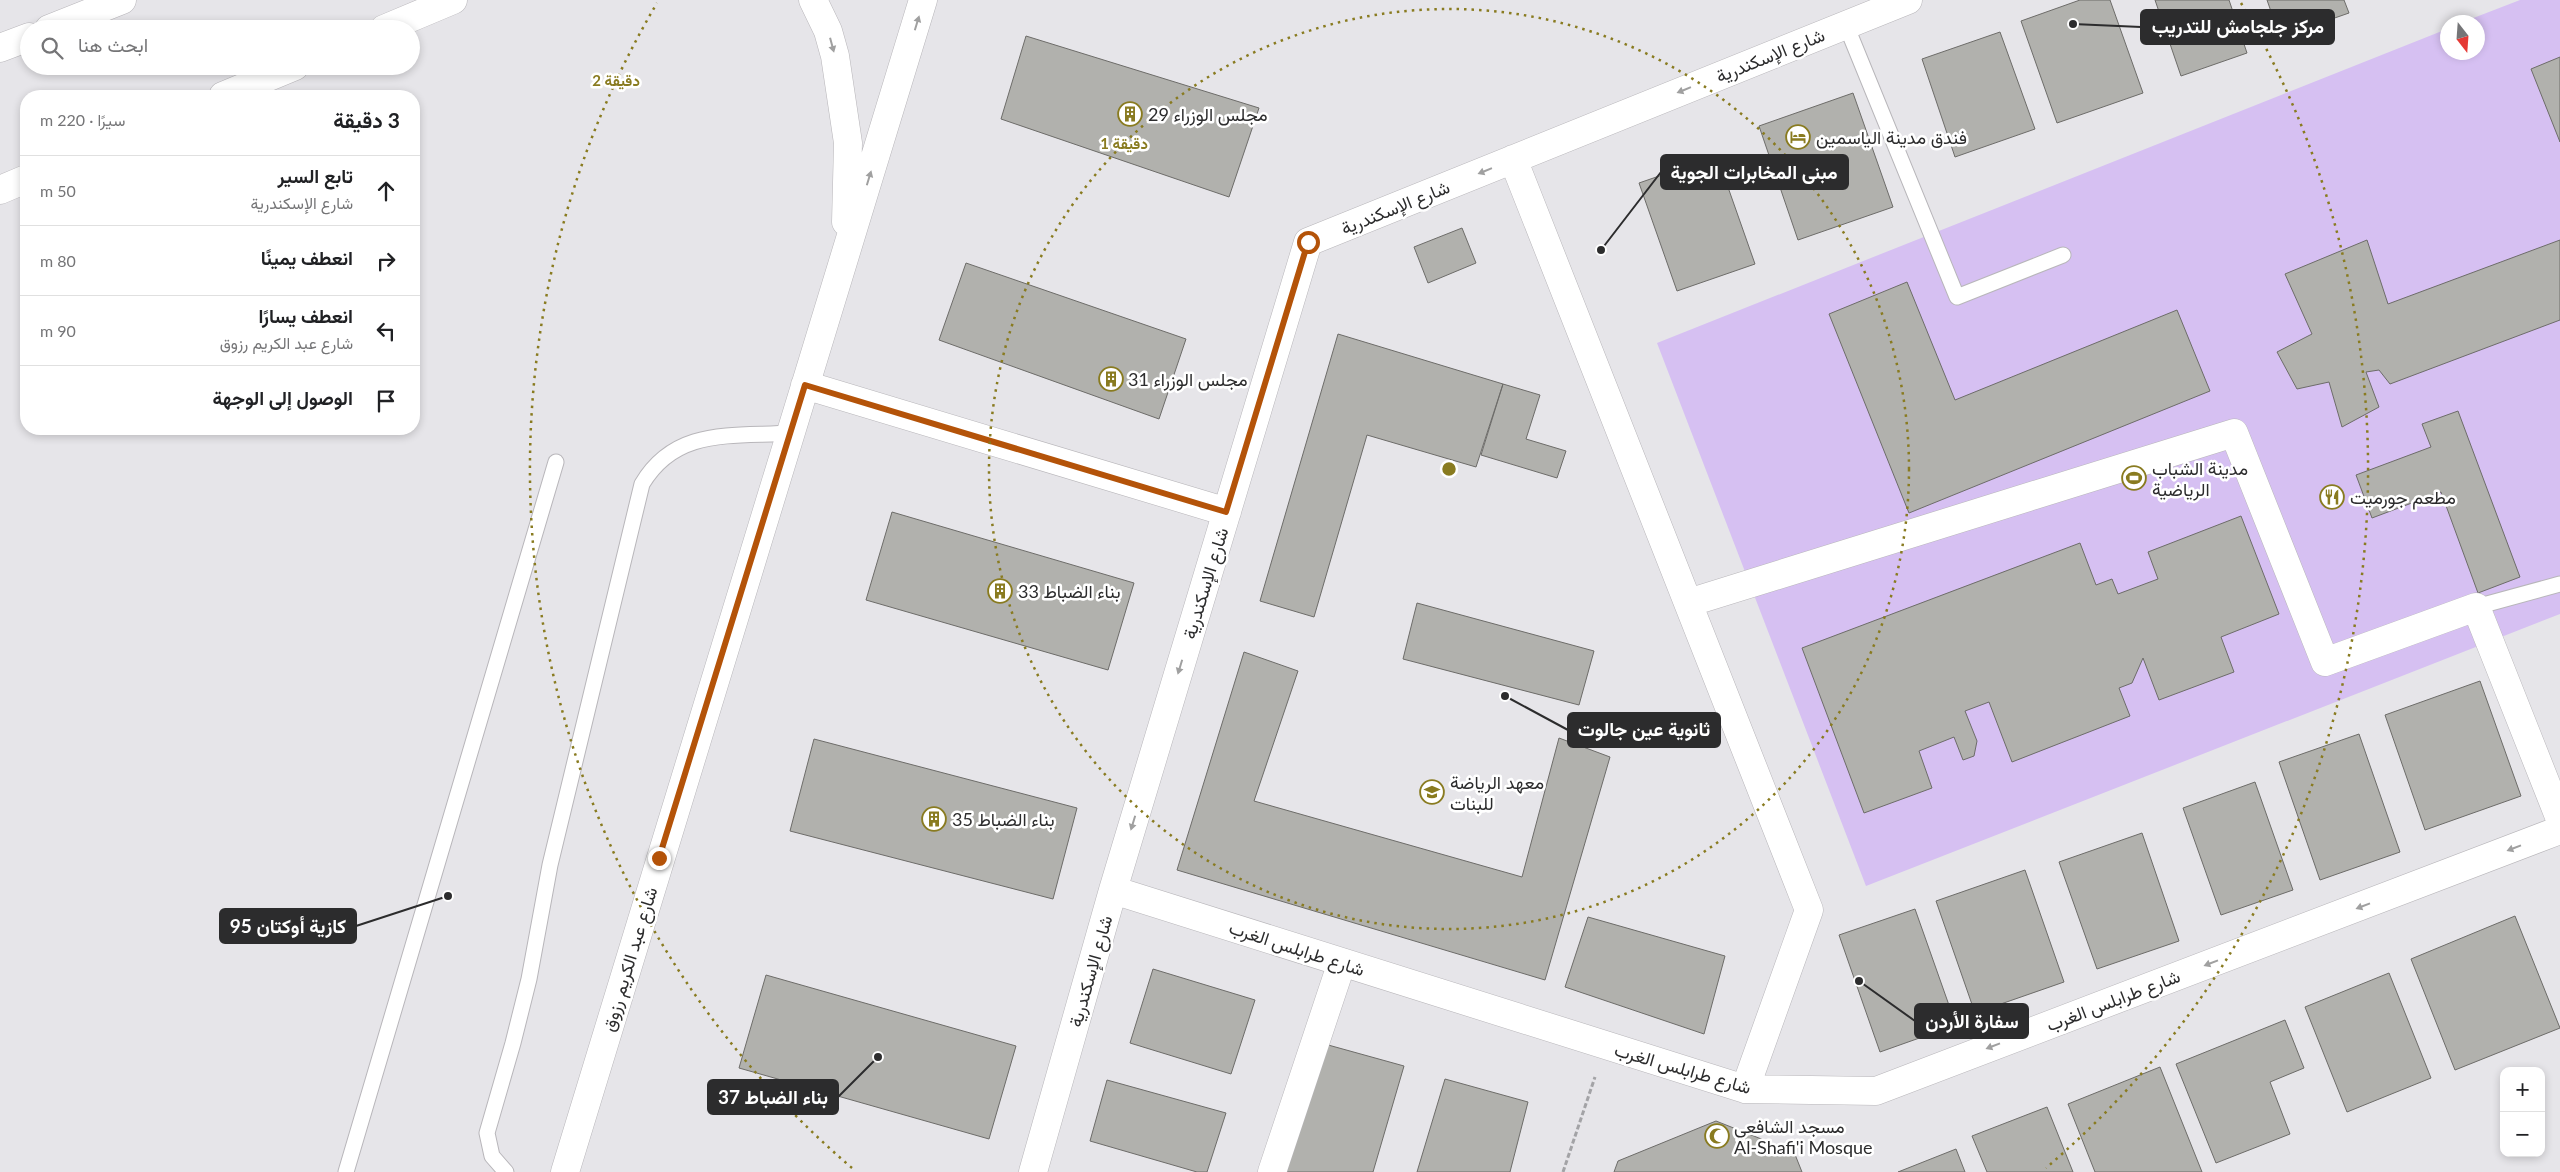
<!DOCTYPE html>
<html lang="ar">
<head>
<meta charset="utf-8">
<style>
  :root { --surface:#fff; --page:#f6f6f6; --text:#202124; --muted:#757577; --line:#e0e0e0 }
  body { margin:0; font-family:Lato,Vazirmatn,sans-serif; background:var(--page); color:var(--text); direction:rtl }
  .controls { position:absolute; right:15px; bottom:15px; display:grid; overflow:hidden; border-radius:10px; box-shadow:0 2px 8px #0003 }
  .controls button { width:45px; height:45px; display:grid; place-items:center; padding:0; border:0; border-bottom:1px solid var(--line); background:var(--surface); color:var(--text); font:25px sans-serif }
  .compass { position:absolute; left:2440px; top:15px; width:45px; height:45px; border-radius:50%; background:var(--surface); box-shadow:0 2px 8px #0003; rotate:163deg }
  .stop { position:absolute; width:15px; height:15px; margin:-11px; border:4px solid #b45309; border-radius:50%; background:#fff }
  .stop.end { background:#b45309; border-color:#fff; box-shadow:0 1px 5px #0008 }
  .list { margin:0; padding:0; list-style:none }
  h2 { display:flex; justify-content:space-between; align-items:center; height:65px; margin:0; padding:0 20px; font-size:21px }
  h2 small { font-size:16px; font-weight:400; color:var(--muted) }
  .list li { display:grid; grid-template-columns:32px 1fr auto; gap:15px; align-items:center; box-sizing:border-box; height:70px; padding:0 20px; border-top:1px solid var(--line) }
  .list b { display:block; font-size:19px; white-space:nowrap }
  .list p { margin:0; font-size:16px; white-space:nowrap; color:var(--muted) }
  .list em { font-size:16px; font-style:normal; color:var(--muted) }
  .icon { flex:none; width:28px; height:28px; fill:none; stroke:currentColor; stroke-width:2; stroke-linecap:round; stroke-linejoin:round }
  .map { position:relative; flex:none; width:2560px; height:1172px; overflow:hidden; direction:ltr }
  .search { position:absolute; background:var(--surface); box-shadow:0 2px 8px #0003; left:20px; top:20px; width:400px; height:55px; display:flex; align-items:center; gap:12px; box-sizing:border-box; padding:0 18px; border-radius:28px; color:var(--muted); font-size:19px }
  .panel { position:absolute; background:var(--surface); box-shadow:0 2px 8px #0003; left:20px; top:90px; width:400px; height:345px; border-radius:20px; direction:rtl }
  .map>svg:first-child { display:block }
  .green { fill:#d6c0f2 }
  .building { fill:#b1b1ad; stroke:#6d6c69 }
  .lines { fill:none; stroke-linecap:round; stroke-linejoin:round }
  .service-casing { stroke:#b8b6ba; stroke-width:17 }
  .minor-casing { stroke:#b8b6ba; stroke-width:29 }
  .motorway-casing { stroke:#b8b6ba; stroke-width:29 }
  .path { stroke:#a3a3a6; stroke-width:3; stroke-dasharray:5 2.5; stroke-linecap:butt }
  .service { stroke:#fff; stroke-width:15 }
  .minor { stroke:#fff; stroke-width:28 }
  .motorway { stroke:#fff; stroke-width:28 }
  .oneway { fill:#a0a0a0 }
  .route { stroke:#b45309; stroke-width:6 }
  .ring { fill:none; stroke:#897b20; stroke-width:2.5; stroke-dasharray:2.5 5 }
  .labels { text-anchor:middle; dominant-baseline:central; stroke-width:5; stroke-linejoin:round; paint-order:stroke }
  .street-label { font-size:18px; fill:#2c2c2d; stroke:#fff }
  .poi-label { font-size:18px; fill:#2c2c2d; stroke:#fff; text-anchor:start }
  .centre { fill:#897b20; stroke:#fff; stroke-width:2.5 }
  .ring-label { font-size:15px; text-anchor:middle; font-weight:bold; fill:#897b20; stroke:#fff; stroke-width:5; stroke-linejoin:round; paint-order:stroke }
  .leader { fill:none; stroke:#2c2c2d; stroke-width:2 }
  .callout-dot { fill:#2c2c2d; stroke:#fff; stroke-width:2 }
  .callout { fill:#2c2c2d; stroke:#2c2c2d; stroke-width:2 }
  .callout-label { font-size:19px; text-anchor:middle; font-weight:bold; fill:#fff }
</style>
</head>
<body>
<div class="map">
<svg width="2560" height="1172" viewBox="0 0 2560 1172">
  <rect width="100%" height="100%" fill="#e6e5e9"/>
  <path class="green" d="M2520,0H2560V614L1866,886L1657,343L2447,29L2448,52H2478V22H2463Z"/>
  <path class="building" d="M2080,0H2110L2143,93L2057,123L2021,21Z
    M2155,0H2229L2247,53L2181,76Z
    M2267,0H2344L2349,13L2280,37Z
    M2000,32L2035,129L1955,157L1922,59Z
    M1026,36L1259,108L1229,197L1001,119Z
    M2560,57V142L2531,69Z
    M1853,93L1893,207L1798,240L1759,126Z
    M1717,156L1755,264L1677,291L1639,183Z
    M1462,228L1476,263L1428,283L1414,247Z
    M2367,240L2388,304L2560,240V320L2390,384L2379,370L2366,372L2379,407L2342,427L2329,382L2297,389L2277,352L2312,334L2285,274Z
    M966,263L1186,339L1159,419L939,340Z
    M1907,282L1955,400L2177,310L2210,391L1909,513L1829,314Z
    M1338,334L1503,384L1476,467L1367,435L1314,617L1260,601Z
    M1503,384L1540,395L1526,439L1566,451L1557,478L1481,455Z
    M2458,411L2520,577L2478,593L2441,492L2372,518L2356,475L2431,447L2422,424Z
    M892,512L1134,583L1108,670L866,600Z
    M2241,516L2279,614L2221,637L2234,672L2159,700L2143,658L2132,683L2119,688L2130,716L2012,762L1989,702L1965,711L1977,741L1974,756L1963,760L1954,737L1919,751L1932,788L1864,813L1802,648L2080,543L2096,585L2112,579L2118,594L2158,579L2148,552Z
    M1417,603L1594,651L1579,705L1403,659Z
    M1244,652L1298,671L1254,801L1522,877L1559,738L1610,757L1545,980L1177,870Z
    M2480,681L2521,796L2425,830L2385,715Z
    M2359,734L2400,852L2320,880L2279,762Z
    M814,739L1077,808L1053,899L790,831Z
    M2255,782L2293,890L2221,915L2183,808Z
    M2142,833L2179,941L2097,969L2059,862Z
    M2025,870L2064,982L1975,1013L1936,901Z
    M1915,909L1956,1025L1880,1052L1839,935Z
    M2515,916L2560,1028L2455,1070L2411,959Z
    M1588,917L1725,956L1704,1034L1565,987Z
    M1153,969L1255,1000L1231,1074L1130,1043Z
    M2389,973L2431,1078L2347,1112L2305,1007Z
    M766,975L1016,1046L989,1139L739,1068Z
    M2285,1020L2304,1068L2270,1082L2290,1134L2216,1163L2176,1064Z
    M1321,1043L1404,1066L1373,1172H1283Z
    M2160,1067L2202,1172H2095L2068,1104Z
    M1445,1079L1528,1102L1510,1172H1417Z
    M1107,1080L1226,1113L1207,1172H1197L1090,1141Z
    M2047,1107L2073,1172H1987L1972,1136Z
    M1716,1121L1794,1152L1802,1172H1614L1618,1161Z
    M1956,1149L1965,1172H1898Z"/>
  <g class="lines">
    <g class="service-casing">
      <path id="service" d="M1846,25L1957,297L2063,255
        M2476,607L2560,584
        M346,1172L556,462
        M506,1172L492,1156L487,1133L513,1043L529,979L550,865L642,484C676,427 732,437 791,433"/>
    </g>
    <g class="minor-casing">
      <path id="minor" d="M813,0L828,31L835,56L848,143L846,222
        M1513,159L1809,910L1745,1089
        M805,385L1227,512
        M1688,603L2234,433L2325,662L2476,607L2560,819
        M1113,890L1745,1089L1876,1091L2560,830
        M565,1172L923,0
        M1033,1172L1113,890L1308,242L1908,0
        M1272,1172L1342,962"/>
    </g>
    <g class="motorway-casing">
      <path id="motorway" d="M49,29L122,0
        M384,29L453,0
        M0,48L29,37
        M223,96L295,66
        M0,190L26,179"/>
    </g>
    <path class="path" d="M1563,1172L1595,1077"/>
    <use href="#service" class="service"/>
    <use href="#minor" class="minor"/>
    <use href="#motorway" class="motorway"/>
  </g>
  <defs><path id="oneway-solid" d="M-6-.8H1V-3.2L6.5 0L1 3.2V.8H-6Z" transform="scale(1.25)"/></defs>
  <g class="oneway">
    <use href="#oneway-solid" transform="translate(917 23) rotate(-73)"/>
    <use href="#oneway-solid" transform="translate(832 45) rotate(75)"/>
    <use href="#oneway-solid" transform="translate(1684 90) rotate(158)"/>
    <use href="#oneway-solid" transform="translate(1485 171) rotate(158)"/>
    <use href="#oneway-solid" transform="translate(869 178) rotate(-73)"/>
    <use href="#oneway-solid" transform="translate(1180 667) rotate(107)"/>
    <use href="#oneway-solid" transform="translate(1133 823) rotate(107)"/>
    <use href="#oneway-solid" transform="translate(2514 848) rotate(159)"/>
    <use href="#oneway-solid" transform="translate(2363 906) rotate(159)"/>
    <use href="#oneway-solid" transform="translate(2211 963) rotate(159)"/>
    <use href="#oneway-solid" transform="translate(1993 1046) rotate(159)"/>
  </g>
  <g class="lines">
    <path class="route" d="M659,858L805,385L1226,512L1308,242"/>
  </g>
  <g class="ring">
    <circle cx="1449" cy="469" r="460"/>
    <path d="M852 1168A919 919 0 0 1 657 3M2241 3A919 919 0 0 1 2046 1168"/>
  </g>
  <defs>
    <g id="building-ring" transform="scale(1.25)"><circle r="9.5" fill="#fff" stroke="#897b20" stroke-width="1.5"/><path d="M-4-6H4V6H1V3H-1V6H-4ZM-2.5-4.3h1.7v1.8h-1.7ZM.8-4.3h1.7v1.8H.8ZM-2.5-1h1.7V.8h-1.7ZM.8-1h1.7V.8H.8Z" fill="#897b20"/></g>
    <g id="hotel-ring" transform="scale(1.25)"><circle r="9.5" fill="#fff" stroke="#897b20" stroke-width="1.5"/><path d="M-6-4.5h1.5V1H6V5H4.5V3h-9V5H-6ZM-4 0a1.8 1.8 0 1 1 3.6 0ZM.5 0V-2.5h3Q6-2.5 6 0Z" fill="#897b20"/></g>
    <g id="stadium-ring" transform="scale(1.25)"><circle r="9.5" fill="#fff" stroke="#897b20" stroke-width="1.5"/><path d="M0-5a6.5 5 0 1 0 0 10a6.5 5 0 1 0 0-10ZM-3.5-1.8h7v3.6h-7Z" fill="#897b20"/></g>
    <g id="restaurant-ring" transform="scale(1.25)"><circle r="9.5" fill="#fff" stroke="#897b20" stroke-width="1.5"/><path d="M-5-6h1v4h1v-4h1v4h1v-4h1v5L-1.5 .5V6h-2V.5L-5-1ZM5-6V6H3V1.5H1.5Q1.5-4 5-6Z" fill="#897b20"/></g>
    <g id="school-ring" transform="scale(1.25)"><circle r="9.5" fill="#fff" stroke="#897b20" stroke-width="1.5"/><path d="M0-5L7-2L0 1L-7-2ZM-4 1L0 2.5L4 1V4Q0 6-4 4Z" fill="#897b20"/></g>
    <g id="mosque-ring" transform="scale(1.25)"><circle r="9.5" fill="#fff" stroke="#897b20" stroke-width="1.5"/><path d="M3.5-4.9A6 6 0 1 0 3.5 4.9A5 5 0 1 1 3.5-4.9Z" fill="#897b20"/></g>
  </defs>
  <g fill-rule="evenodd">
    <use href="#building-ring" x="1130" y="114"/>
    <use href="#hotel-ring" x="1798" y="137"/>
    <use href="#building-ring" x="1111" y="379"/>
    <use href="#stadium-ring" x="2134" y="478"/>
    <use href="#restaurant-ring" x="2332" y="497"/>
    <use href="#building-ring" x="1000" y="591"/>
    <use href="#school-ring" x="1432" y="792"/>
    <use href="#building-ring" x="934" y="819"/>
    <use href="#mosque-ring" x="1717" y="1136"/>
  </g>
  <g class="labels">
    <g class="street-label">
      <text transform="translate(1770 55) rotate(-22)">شارع الإسكندرية</text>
      <text transform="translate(1395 207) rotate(-22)">شارع الإسكندرية</text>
      <text transform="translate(1205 583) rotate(-73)">شارع الإسكندرية</text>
      <text transform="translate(1297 948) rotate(18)">شارع طرابلس الغرب</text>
      <text transform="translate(629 959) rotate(-73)">شارع عبد الكريم رزوق</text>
      <text transform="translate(1090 971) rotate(-74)">شارع الإسكندرية</text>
      <text transform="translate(2113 1000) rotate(-21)">شارع طرابلس الغرب</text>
      <text transform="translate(1683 1068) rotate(16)">شارع طرابلس الغرب</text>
    </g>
    <g class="poi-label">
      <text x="1148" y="114">مجلس الوزراء 29</text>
      <text x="1816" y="137">فندق مدينة الياسمين</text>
      <text x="1128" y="379">مجلس الوزراء 31</text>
      <text x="2152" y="468">مدينة الشباب<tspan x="2152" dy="21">الرياضية</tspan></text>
      <text x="2350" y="497">مطعم جورميت</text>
      <text x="1018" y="591">بناء الضباط 33</text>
      <text x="1450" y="782">معهد الرياضة<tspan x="1450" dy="21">للبنات</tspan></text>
      <text x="952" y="819">بناء الضباط 35</text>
      <text x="1734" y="1126">مسجد الشافعي<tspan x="1734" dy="21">Al-Shafi'i Mosque</tspan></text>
    </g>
  </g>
  <circle cx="1449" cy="469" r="8" class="centre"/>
  <g class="ring-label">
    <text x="616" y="86">2 دقيقة</text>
    <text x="1124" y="149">1 دقيقة</text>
  </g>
  <path class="leader" d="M2073 24L2141 27M1601 250L1661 172M1505 696L1568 730M448 896L356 926M1859 981L1915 1021M878 1057L838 1097"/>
  <g class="callout-dot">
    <circle cx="2073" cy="24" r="5"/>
    <circle cx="1601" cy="250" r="5"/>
    <circle cx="1505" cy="696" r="5"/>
    <circle cx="448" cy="896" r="5"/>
    <circle cx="1859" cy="981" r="5"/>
    <circle cx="878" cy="1057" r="5"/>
  </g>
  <g class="callout">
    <rect x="2141" y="10" width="193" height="34" rx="5"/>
    <rect x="1661" y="155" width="187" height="34" rx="5"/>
    <rect x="1568" y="713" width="152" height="34" rx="5"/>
    <rect x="220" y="909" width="136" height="34" rx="5"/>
    <rect x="1915" y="1004" width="113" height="34" rx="5"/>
    <rect x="708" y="1080" width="130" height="34" rx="5"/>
  </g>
  <g class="callout-label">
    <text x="2238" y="33">مركز جلجامش للتدريب</text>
    <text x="1754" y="179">مبنى المخابرات الجوية</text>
    <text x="1644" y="736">ثانوية عين جالوت</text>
    <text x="288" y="933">كازية أوكتان 95</text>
    <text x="1972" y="1028">سفارة الأردن</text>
    <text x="773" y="1104">بناء الضباط 37</text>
  </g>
</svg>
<div class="controls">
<button>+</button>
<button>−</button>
</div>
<svg class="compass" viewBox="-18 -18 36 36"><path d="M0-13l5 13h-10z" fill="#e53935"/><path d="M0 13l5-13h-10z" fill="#757577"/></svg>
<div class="stop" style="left:1308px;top:242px"></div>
<div class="stop end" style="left:659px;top:858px"></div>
<div class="search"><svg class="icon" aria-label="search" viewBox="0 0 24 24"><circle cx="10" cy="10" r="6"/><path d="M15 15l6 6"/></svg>ابحث هنا</div>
<section class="panel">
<h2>3 دقيقة<small>سيرًا · 220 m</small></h2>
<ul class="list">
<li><svg class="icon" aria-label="ahead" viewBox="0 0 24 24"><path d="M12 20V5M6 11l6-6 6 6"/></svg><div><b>تابع السير</b><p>شارع الإسكندرية</p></div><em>50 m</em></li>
<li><svg class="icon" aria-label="right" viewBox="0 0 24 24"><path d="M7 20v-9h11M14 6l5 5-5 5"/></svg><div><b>انعطف يمينًا</b></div><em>80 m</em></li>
<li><svg class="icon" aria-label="left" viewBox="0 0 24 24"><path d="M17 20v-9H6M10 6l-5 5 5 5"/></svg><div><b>انعطف يسارًا</b><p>شارع عبد الكريم رزوق</p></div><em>90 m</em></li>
<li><svg class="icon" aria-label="arrive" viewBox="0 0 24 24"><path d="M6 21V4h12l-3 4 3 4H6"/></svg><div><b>الوصول إلى الوجهة</b></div></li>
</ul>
</section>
</div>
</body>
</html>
